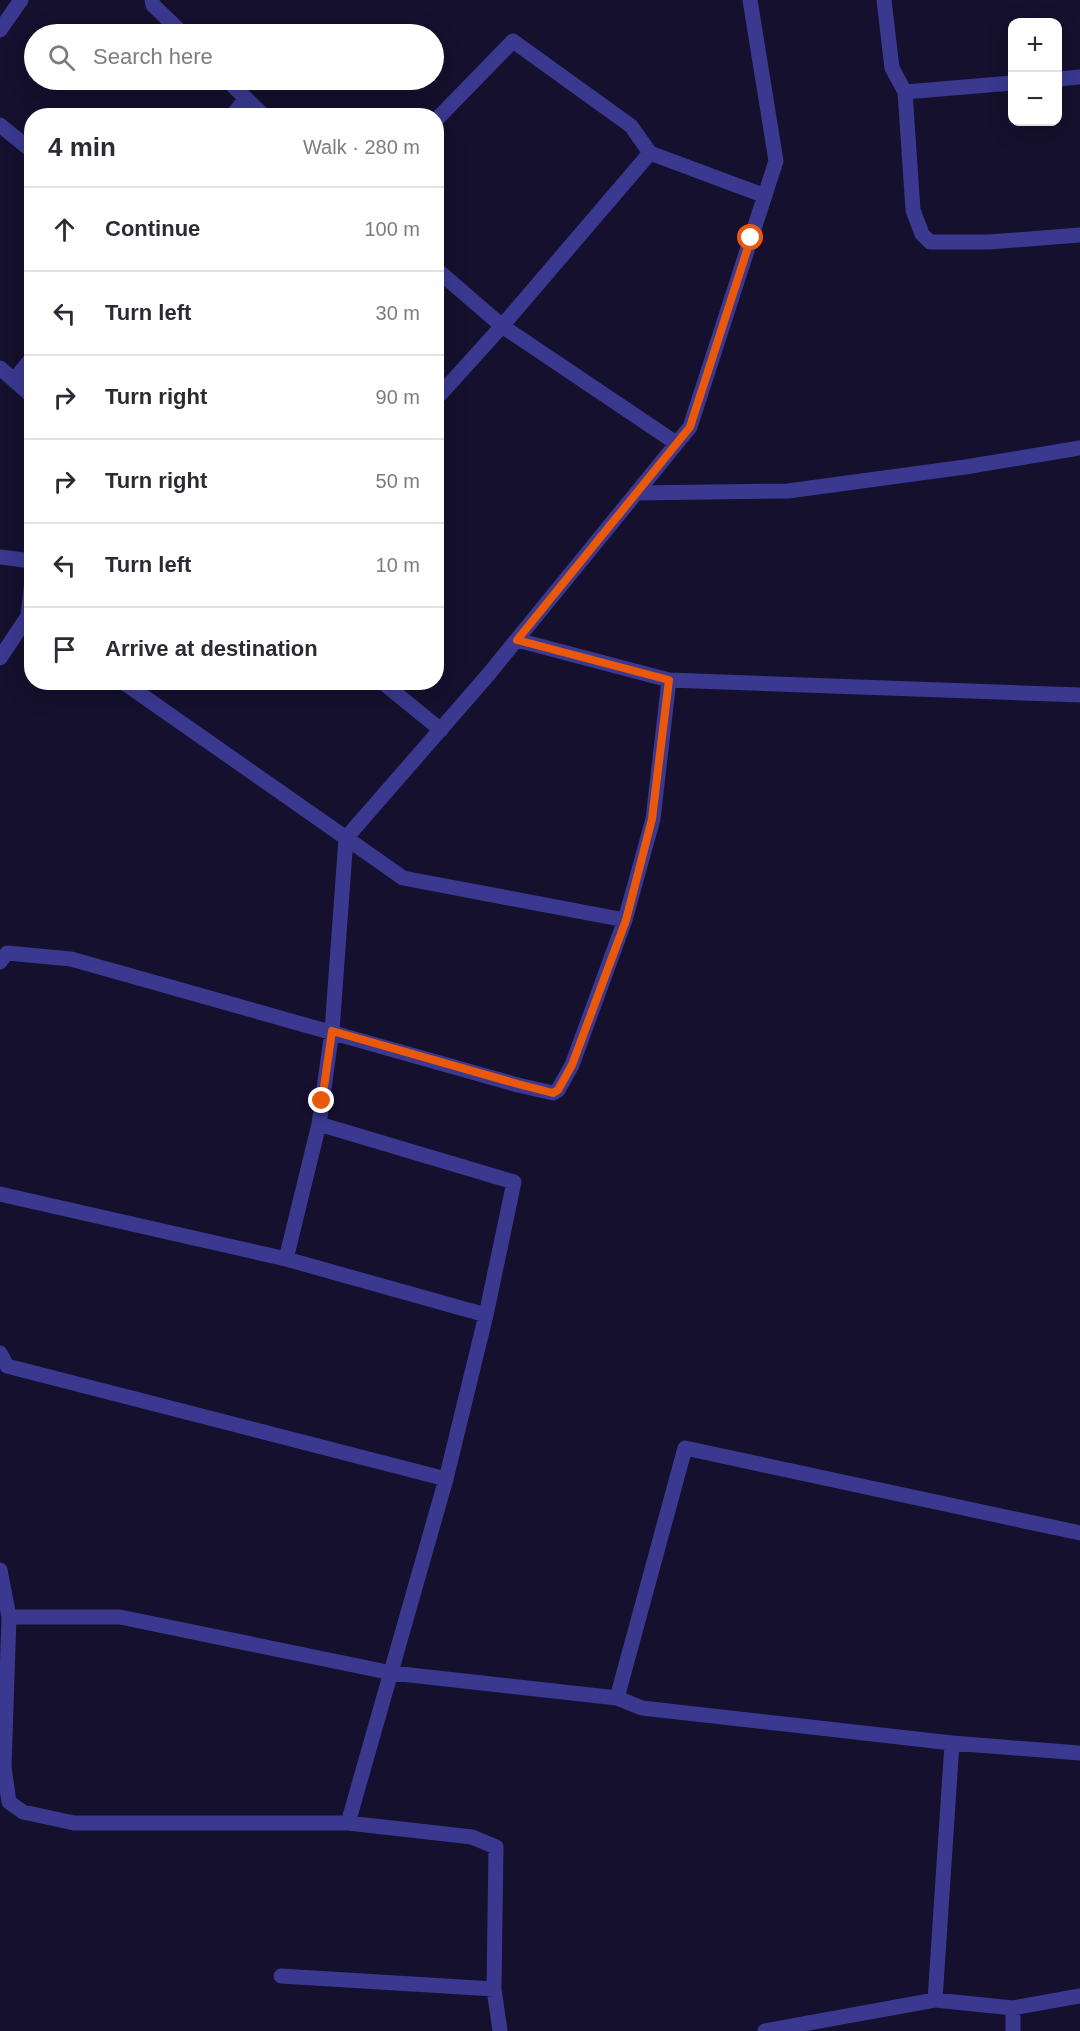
<!DOCTYPE html>
<html lang="en">
<head>
<meta charset="utf-8">
<style>
  :root { --surface:#fff; --page:#f7f7f7; --text:#2b2b33; --muted:#7c7c81; --line:#e1e1e2 }
  body { margin:0; font-family:Arial,sans-serif; background:var(--page); color:var(--text) }
  .controls { position:absolute; right:18px; top:18px; display:grid; overflow:hidden; border-radius:12px; box-shadow:0 6px 24px #0002 }
  .controls button { width:54px; height:54px; display:grid; place-items:center; padding:0; border:0; border-bottom:2px solid var(--line); background:var(--surface); color:var(--text); font:30px sans-serif }
  .stop { position:absolute; width:18px; height:18px; margin:-14px; border:4px solid #ea580c; border-radius:50%; background:#fff }
  .stop.end { background:#ea580c; border-color:#fff; box-shadow:0 2px 6px #0008 }
  .list { margin:0; padding:0; list-style:none }
  h2 { display:flex; justify-content:space-between; align-items:center; height:78px; margin:0; padding:0 24px; font-size:26px }
  h2 small { font-size:20px; font-weight:400; color:var(--muted) }
  .list li { display:grid; grid-template-columns:39px 1fr auto; gap:18px; align-items:center; box-sizing:border-box; height:84px; padding:0 24px; border-top:2px solid var(--line) }
  .list b { display:block; font-size:22px; white-space:nowrap }
  .list em { font-size:20px; font-style:normal; color:var(--muted) }
  .icon { flex:none; width:33px; height:33px; fill:none; stroke:currentColor; stroke-width:2; stroke-linecap:round; stroke-linejoin:round }
  .map { position:relative; flex:none; width:1080px; height:2031px; overflow:hidden }
  .search { position:absolute; background:var(--surface); box-shadow:0 6px 24px #0002; left:24px; top:24px; width:420px; height:66px; display:flex; align-items:center; gap:15px; box-sizing:border-box; padding:0 21px; border-radius:33px; color:var(--muted); font-size:22px }
  .panel { position:absolute; background:var(--surface); box-shadow:0 6px 24px #0002; left:24px; top:108px; width:420px; height:582px; border-radius:24px }
  .map>svg:first-child { display:block }
  .lines { fill:none; stroke-linecap:round; stroke-linejoin:round }
  .minor { stroke:#3a388f; stroke-width:15 }
  .route { stroke:#ea580c; stroke-width:8 }
</style>
</head>
<body>
<div class="map">
<svg width="1080" height="2031" viewBox="0 0 1080 2031">
  <rect width="100%" height="100%" fill="#14102d"/>
  <g class="lines">
    <path class="minor" d="M152,0L153,5L183,34
      M884,0L892,68L905,92L913,210L922,234L930,242H989L1080,235
      M0,30L21,0
      M1058,79L1080,77
      M227,80L264,116
      M905,92L1012,83
      M232,116L246,98
      M436,120L513,41L631,126L650,153L765,196
      M0,125L32,151
      M436,269L502,326L676,443
      M0,368L32,396
      M14,380L32,358
      M436,399L502,326L650,153
      M636,493L788,491L965,467L1080,448
      M0,557L32,561
      M32,580L28,616L32,618
      M517,640L669,680L1080,695
      M0,658L28,616
      M123,682L346,838L488,675L690,427L776,161L750,0
      M382,682L441,730
      M0,962L7,953L71,959L518,1085L553,1093L558,1090L572,1065L625,920L653,819L669,680
      M0,1194L286,1259L486,1315
      M286,1259L319,1124
      M0,1353L7,1366L446,1479
      M0,1570L9,1617L4,1767L9,1802L23,1812L74,1823H348L472,1837L496,1847L494,1989L500,2031
      M9,1617H120L392,1673L617,1698L642,1708L952,1743L1080,1753
      M617,1698L685,1448L1080,1533
      M348,1823L446,1479L486,1315L514,1182L319,1124L332,1031L346,838L403,878L625,920
      M281,1976L494,1989
      M935,2000L952,1743
      M1013,2008V2031
      M765,2031L935,2000L1013,2008L1080,1996"/>
  </g>
  <g class="lines">
    <path class="route" d="M322,1101L332,1031L518,1084L553,1093L558,1090L572,1065L626,920L652,819L669,680L517,640L690,427L751,238"/>
  </g>
</svg>
<div class="controls">
<button>+</button>
<button>−</button>
</div>
<div class="stop" style="left:751px;top:238px"></div>
<div class="stop end" style="left:322px;top:1101px"></div>
<div class="search"><svg class="icon" aria-label="search" viewBox="0 0 24 24"><circle cx="10" cy="10" r="6"/><path d="M15 15l6 6"/></svg>Search here</div>
<section class="panel">
<h2>4 min<small>Walk · 280 m</small></h2>
<ul class="list">
<li><svg class="icon" aria-label="ahead" viewBox="0 0 24 24"><path d="M12 20V5M6 11l6-6 6 6"/></svg><div><b>Continue</b></div><em>100 m</em></li>
<li><svg class="icon" aria-label="left" viewBox="0 0 24 24"><path d="M17 20v-9H6M10 6l-5 5 5 5"/></svg><div><b>Turn left</b></div><em>30 m</em></li>
<li><svg class="icon" aria-label="right" viewBox="0 0 24 24"><path d="M7 20v-9h11M14 6l5 5-5 5"/></svg><div><b>Turn right</b></div><em>90 m</em></li>
<li><svg class="icon" aria-label="right" viewBox="0 0 24 24"><path d="M7 20v-9h11M14 6l5 5-5 5"/></svg><div><b>Turn right</b></div><em>50 m</em></li>
<li><svg class="icon" aria-label="left" viewBox="0 0 24 24"><path d="M17 20v-9H6M10 6l-5 5 5 5"/></svg><div><b>Turn left</b></div><em>10 m</em></li>
<li><svg class="icon" aria-label="arrive" viewBox="0 0 24 24"><path d="M6 21V4h12l-3 4 3 4H6"/></svg><div><b>Arrive at destination</b></div></li>
</ul>
</section>
</div>
</body>
</html>
